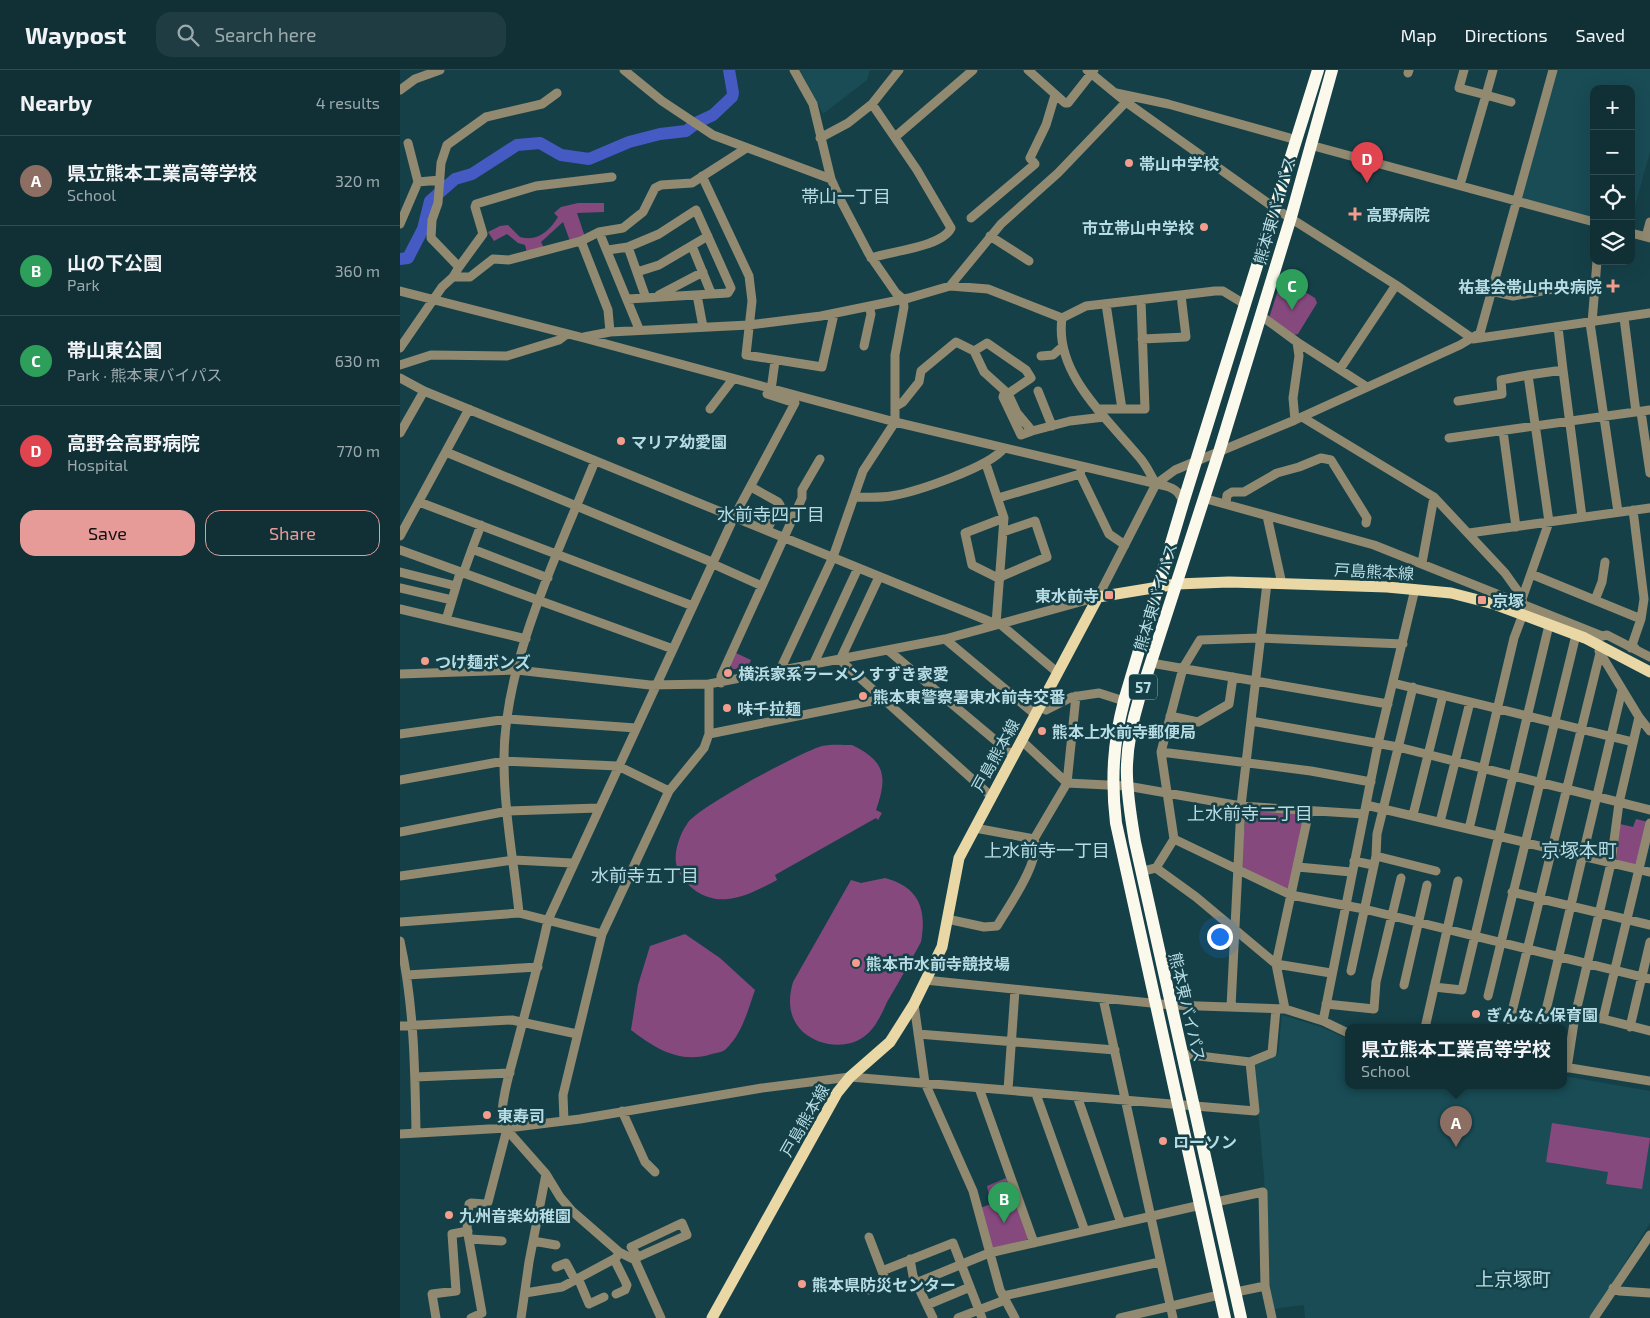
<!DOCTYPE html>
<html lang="en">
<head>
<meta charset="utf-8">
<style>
  :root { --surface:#103036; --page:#1e3c42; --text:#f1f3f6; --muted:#9ca9ad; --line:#304b51; --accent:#e69b98 }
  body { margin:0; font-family:"Exo 2","Noto Sans JP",sans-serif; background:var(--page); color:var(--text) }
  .controls { position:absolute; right:15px; top:15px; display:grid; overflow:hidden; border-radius:10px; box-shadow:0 5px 20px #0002 }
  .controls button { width:45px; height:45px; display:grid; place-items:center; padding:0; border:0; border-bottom:1px solid var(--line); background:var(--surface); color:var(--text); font:25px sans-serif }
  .you { position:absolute; left:819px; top:866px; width:18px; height:18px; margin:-12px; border:4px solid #fff; border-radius:50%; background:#1a73e8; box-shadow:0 0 0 8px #1a73e833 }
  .badge { display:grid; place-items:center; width:32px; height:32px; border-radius:50%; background:var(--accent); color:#fff; font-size:16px; font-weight:700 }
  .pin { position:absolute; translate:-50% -41px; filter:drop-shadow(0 1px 2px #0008) }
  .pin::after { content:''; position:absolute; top:26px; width:18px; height:15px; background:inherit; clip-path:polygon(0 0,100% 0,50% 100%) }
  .popup { position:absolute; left:945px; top:954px; width:222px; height:65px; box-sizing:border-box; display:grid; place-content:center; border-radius:10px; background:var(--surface); filter:drop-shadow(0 1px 4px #0005); font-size:16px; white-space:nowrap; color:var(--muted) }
  .popup b { font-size:19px; color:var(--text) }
  .popup::after { content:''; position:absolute; left:50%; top:100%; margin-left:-10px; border:10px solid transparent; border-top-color:var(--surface) }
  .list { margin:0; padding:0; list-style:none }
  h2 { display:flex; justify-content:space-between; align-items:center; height:65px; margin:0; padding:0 20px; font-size:21px }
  h2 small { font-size:16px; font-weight:400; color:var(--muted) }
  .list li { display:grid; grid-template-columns:32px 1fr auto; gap:15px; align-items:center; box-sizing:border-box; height:90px; padding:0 20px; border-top:1px solid var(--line) }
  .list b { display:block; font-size:19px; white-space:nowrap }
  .list p { margin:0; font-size:16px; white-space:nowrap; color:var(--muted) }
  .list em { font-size:16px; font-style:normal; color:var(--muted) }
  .actions { display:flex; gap:10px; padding:15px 20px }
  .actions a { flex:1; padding:11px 0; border:1px solid var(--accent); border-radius:15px; text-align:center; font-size:18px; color:var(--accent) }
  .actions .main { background:var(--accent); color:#111 }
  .icon { flex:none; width:28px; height:28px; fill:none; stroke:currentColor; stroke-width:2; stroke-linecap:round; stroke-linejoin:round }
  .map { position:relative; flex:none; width:1250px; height:1248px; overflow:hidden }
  header { display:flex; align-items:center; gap:30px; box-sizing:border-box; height:70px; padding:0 25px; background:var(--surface); border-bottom:1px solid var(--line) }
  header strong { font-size:24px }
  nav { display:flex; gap:28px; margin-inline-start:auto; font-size:18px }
  .search { width:350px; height:45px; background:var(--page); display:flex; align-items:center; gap:12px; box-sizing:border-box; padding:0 18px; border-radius:15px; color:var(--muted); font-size:19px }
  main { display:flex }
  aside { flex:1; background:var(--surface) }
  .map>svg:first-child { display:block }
  .built { fill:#194c55 }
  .green { fill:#85497e }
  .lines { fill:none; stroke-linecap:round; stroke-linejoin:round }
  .river { stroke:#465ac3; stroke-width:12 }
  .minor { stroke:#918970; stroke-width:9 }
  .major { stroke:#e9d8a5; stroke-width:11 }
  .highway { stroke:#fbf8ec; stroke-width:12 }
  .poi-dot { fill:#f49d8c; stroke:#154048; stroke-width:2 }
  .labels { text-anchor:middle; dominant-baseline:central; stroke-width:5; stroke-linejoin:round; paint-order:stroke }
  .shield { fill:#154048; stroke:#86adb5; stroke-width:1 }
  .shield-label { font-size:15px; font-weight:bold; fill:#b7dce4 }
  .poi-label { font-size:16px; font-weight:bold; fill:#b7dce4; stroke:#154048; text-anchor:start }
  .street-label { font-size:16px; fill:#b7dce4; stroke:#154048 }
  .neighbourhood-label { font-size:18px; fill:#b7dce4; stroke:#154048 }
  .quarter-label { font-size:19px; fill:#b7dce4; stroke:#154048 }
</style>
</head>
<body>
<header>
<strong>Waypost</strong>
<div class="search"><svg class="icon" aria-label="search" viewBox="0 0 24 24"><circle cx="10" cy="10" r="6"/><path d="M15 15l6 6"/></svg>Search here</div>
<nav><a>Map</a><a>Directions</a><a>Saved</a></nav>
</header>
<main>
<aside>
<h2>Nearby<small>4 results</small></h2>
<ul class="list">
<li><span class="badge" style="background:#8d6e63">A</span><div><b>県立熊本工業高等学校</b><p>School</p></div><em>320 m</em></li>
<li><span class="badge" style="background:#2e9e5b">B</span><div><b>山の下公園</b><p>Park</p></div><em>360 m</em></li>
<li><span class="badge" style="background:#2e9e5b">C</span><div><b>帯山東公園</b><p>Park · 熊本東バイパス</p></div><em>630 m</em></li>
<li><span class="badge" style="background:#e0444e">D</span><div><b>高野会高野病院</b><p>Hospital</p></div><em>770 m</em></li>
</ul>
<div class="actions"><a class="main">Save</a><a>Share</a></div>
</aside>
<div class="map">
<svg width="1250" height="1248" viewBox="0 0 1250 1248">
  <rect width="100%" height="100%" fill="#154048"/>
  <path class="built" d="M400,0H470L467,10L423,44Z
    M1156,0H1250V82L1232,147L1231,19H1194V149L1119,130Z
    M882,945L921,957L948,969V1016H1164V1006L1250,1021V1153L1190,1248H905L904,1235L873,1239L867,1214L864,1106L854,995L878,984Z"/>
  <path class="green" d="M178,133H204V142L177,143L185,167L170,171L163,152L141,172L144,178L127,183L125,175L118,173L107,164L94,171L88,162L100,156L108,155L120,167C138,172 149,161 158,147L154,143L161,137Z
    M882,208L915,228L917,233L898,264L894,265L869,248Z
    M336,583L351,590L347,599H333L330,595Z
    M452,675C485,691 488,706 476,740L482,743L478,750L476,748L375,805L377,810C362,818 346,827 328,829C306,832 281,816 276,793C274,781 280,764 287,754C296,738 401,682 422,676C431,674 443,675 452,675Z
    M846,741L905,744L890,819L887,820L841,796Z
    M1236,749L1248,752L1237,796L1216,791L1220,754L1233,757Z
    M485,808C519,817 527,839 521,872C510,892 499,912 487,932C483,941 478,952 472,959C455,981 421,978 403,962C388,948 388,929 393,912L451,810L461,813Z
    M285,864L320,888L355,920C348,940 342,964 326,979C323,982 316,983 312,984C280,994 256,979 231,960L238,915L250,876Z
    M1152,1053L1250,1068L1242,1119L1206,1114L1208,1102L1146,1092Z
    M606,1108L630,1169L591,1179L580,1138L591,1134L587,1116Z"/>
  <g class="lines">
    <path class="river" d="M0,189L8,188L23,159L30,131L55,109L72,104L117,75L140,73L161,85L189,89L229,72L260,64L286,61L298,52L313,45L332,27L333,23L329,0"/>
    <path class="minor" d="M224,0L262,31L313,65L431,109
      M628,0L665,33H668L694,0
      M687,0L726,32L876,139L996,215L1073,269
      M1093,0L1086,25L1111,32
      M1008,3L1009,0
      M0,20L15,9L40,0
      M716,23L768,34L897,70
      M495,67L573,0
      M420,68L448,53L472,34L499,0
      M910,75L1194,152
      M302,106L349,206L352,231L346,285L422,297L434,244
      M18,112L40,110
      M1060,115L1086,25L1059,18L1064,0
      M571,148L635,94L630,88L646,55L655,25
      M0,154L18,112L8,73
      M199,162L239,259
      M1231,163L1250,168
      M590,166L629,191
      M1246,167L1250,152
      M181,171L208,240L210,262
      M292,176L311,223
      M228,177L246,228
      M208,180L228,177L259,164L296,140L331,218L328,223L228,229
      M471,188C491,181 542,177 551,158L517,100L472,34
      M59,197L83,164L75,137L76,134L136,116L212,107
      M237,202L259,195L308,166
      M53,207H70L93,189L109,190L181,171L199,162L223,158L243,142L255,118L261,115L292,113L345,79
      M550,216L601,154L658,103L726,32
      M0,221L184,268L495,352L766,416C776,419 780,423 783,433
      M1091,221L1113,226L1195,212
      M259,225L303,202
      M297,225L303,257
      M706,234L722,339
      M860,245L897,272L967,317
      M662,248C654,304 708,349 740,388C747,396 751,406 756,414
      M662,248L686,236L815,221H823L846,235
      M1224,248L1236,342
      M1190,253L1218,442
      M1192,253L1197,191
      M184,267L210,262L349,255L421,246L509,228L550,216L588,219L662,248
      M742,269L786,267L781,225
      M1073,269L1250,243
      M464,276L471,244L469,236
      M0,278L42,217L53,207L59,197L31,168L32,150L38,133L41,93L47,75L86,47L142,34L157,23
      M574,281L587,273L626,300L631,308L603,327
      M641,286L653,285L662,277
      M0,295L31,285L107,286L159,270L167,264
      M940,299L996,215
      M1163,300L1182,447
      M0,308L24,321L596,554L604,448L586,394
      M638,321L652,356
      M1058,331L1102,324L1101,310L1128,305
      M496,336L503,332L519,312L521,301L556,272L574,281L584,302L605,321L603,327L621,365L632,361L617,343L610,328
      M310,339L333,309
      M697,339H745L741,230
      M1241,342L1250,403
      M902,347L1034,427L1105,503L1120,524L1123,533V544L1114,568L1069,759
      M895,350L893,328L899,286L897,272
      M632,361L670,351L704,347
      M1103,361L1116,457
      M0,363L24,321
      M1049,368L1250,340
      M46,382L314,493
      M682,397L680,404L709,464L725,475
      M351,417L378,432L380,435L369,456
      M456,427C468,427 479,428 491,426C516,422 590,397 604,378
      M598,428L680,404
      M803,428L974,475L1202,566
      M19,432L293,536
      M826,434L827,425L832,422H844L877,403L899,397L921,388L931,390L967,448L966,453
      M1233,440L1244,529L1241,549L1231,578H1235
      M867,446L882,514
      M81,455L72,479L148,508
      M1069,463L1250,438
      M0,466L69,339
      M0,480L273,579
      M1022,493L1034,427
      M313,494L362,516
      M0,502L56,516
      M63,504L72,479
      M1131,504L1241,549
      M479,507L440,590L591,726
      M600,507L647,487L635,451L603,462
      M600,509L572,495L565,463L604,448
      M0,518L52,530
      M1122,529L1149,452L1128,305L1163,300L1158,257
      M1195,530L1202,512L1205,492
      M0,539L126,569
      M46,550L60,503
      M599,553L658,603
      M1198,567L1207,565L1250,587
      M545,569L636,645
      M489,581L614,686
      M1199,581L1239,647L1250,661
      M751,593L988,634
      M413,595L458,498
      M379,602L433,487L463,401L495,352V285L504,237L503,229L496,223L469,184L440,129L431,109L413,34L394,0
      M0,604L117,600L250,615L309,614L545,569L698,527L756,414L775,400L895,350L1060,275L1080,263L1153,0
      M321,613V606L402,428V420L420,389
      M993,613L1233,672
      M640,637L646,640L672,627L699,623L724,631
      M770,646L798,652L829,634L833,607
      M851,651L998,677L1250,740
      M0,664L108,649L236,658
      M309,664L482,629
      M622,671L667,713L727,716L841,736L964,744
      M761,682L911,701L971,712
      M0,710L104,691L218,696L269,721
      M966,735L1250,802
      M1013,745L1043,625
      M1040,752L1070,632
      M575,758L634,769L667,713L676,626
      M0,762L108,741L198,738
      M774,769L891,825L964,839L1250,909
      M976,786L1036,801
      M954,791L973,795
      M898,797L951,802
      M756,798L796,827L876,894L931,903
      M743,801L756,798L774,769L761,682L783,598L800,570L860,568L1003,574
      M0,806L114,790L172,793
      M1112,822L1250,855
      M119,843C114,793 104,742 104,691C103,593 159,481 195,391
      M547,849L584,857L597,856C608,837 642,790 634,769
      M0,852L119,843L202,864
      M0,871C14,934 15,998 16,1063
      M951,901L976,786L977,764L1013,617
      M7,905L138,897
      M525,910L771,935L885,939L923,951L948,963
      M1004,915L1027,815
      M1034,917L1062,920L1149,555
      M1088,926L1176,565
      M703,928L773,1248
      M514,934L525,1013L573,1121L600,1220L615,1248
      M926,934L974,939L976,912L1001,808
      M831,937L841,736L867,513
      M885,939L876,894L909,741
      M1175,946L1203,949L1250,961
      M1203,949L1250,753
      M923,951L978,674L1015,519
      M1143,953L1222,620
      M0,956L112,950L177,964
      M1230,957L1250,872
      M1025,958L1058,811
      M1108,958L1200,583
      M518,964L715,980
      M782,984L850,992
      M1164,997L1250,1011
      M1167,998L1175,946L1211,793L1219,733L1239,647
      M15,1007L110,1003
      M579,1018L634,1173
      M608,1020L615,920
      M636,1024L685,1161
      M677,1026L721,1153
      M222,1041L245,1092L255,1102
      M164,1051L163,1025L202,864L269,721L304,678L309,664V614
      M101,1058C101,1031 109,1004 116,978C127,935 139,893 148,850L334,447L395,333L367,324L371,320L375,291
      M108,1061L146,1104L160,1127L172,1141L219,1182L216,1188L162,1217L125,1223
      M0,1064L107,1058L180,1049L362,1018L450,1007L855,1041L850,992L872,983L876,939
      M816,1132L863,1122L865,1216
      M282,1153L287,1165L238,1187L231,1177Z
      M469,1167L485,1209L469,1220
      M70,1169L102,1171
      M133,1171L156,1175
      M219,1182L235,1190L261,1248
      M214,1189L227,1215L225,1220L216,1224
      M510,1189L513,1206L533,1248
      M156,1197L166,1193L175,1210
      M482,1201L553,1173L582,1248
      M178,1208L189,1234L204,1227
      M516,1213L589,1183L801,1135
      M1213,1218L1219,1221L1250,1223
      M836,1222L865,1216L872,1248
      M603,1226L760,1192
      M527,1235L570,1217
      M36,1248L32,1224L56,1221L52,1164L68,1161
      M71,1248L82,1243L67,1159L69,1134L71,1133L85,1134L88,1132L107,1059
      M121,1248L129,1192L146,1104
      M558,1248L605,1230
      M720,1248L819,1225
      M1194,1248L1250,1165"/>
    <path class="major" d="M312,1248L437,1023L450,1007L490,972L514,934L542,877L559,788L698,527L777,514L829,512L987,517L1051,523L1094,534L1185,568L1250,602"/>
    <path class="highway" d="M825,1248L716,753C711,710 713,673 724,631L783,433L918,0
      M841,1248L735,772C725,714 722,686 739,629L819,382L891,147L932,0"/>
  </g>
  <g class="poi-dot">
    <circle cx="729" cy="93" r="5"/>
    <path d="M952.5 136.5h5v5h5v5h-5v5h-5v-5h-5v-5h5z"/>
    <circle cx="804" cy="157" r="5"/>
    <path d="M1210.5 208.5h5v5h5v5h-5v5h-5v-5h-5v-5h5z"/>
    <circle cx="221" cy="371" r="5"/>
    <rect x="704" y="520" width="10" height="10" rx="2.5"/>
    <rect x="1077" y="525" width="10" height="10" rx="2.5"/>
    <circle cx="25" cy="591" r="5"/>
    <circle cx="328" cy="603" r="5"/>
    <circle cx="463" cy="626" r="5"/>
    <circle cx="327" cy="638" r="5"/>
    <circle cx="642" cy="661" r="5"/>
    <circle cx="456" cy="893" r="5"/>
    <circle cx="1076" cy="944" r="5"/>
    <circle cx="87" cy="1045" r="5"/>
    <circle cx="763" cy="1071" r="5"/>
    <circle cx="49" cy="1145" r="5"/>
    <circle cx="402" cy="1214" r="5"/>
  </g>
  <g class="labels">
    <rect class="shield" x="729" y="604.5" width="28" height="25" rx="4"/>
    <g class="shield-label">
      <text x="743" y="617">57</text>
    </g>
    <g class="poi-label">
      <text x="739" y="93">帯山中学校</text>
      <text x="966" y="144">高野病院</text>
      <text x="794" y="157" text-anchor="end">市立帯山中学校</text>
      <text x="1202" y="216" text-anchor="end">祐基会帯山中央病院</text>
      <text x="231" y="371">マリア幼愛園</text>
      <text x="699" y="525" text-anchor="end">東水前寺</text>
      <text x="1092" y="530">京塚</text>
      <text x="35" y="591">つけ麺ボンズ</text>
      <text x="338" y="603">横浜家系ラーメン すずき家愛</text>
      <text x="473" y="626">熊本東警察署東水前寺交番</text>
      <text x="337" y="638">味千拉麺</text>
      <text x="652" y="661">熊本上水前寺郵便局</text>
      <text x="466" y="893">熊本市水前寺競技場</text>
      <text x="1086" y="944">ぎんなん保育園</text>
      <text x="97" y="1045">東寿司</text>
      <text x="773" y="1071">ローソン</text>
      <text x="59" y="1145">九州音楽幼稚園</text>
      <text x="412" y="1214">熊本県防災センター</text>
    </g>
    <g class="street-label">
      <text transform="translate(874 140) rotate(-74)">熊本東バイパス</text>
      <text transform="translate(974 501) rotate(3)">戸島熊本線</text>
      <text transform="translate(755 527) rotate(-73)">熊本東バイパス</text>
      <text transform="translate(595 685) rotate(-61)">戸島熊本線</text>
      <text transform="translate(788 937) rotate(77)">熊本東バイパス</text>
      <text transform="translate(404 1050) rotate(-60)">戸島熊本線</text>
    </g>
    <g class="neighbourhood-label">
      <text x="446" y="126">帯山一丁目</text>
      <text x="371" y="444">水前寺四丁目</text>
      <text x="850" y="743">上水前寺二丁目</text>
      <text x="647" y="780">上水前寺一丁目</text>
      <text x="245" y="805">水前寺五丁目</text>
    </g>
    <g class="quarter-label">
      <text x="1179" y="779">京塚本町</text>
      <text x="1113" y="1208">上京塚町</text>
    </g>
  </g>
</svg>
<div class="controls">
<button>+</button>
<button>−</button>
<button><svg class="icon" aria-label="locate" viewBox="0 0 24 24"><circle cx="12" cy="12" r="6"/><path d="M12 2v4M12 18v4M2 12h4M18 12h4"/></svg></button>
<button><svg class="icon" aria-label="layers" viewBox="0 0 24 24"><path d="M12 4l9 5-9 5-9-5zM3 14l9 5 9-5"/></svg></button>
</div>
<div class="you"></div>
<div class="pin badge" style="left:1056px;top:1077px;background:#8d6e63">A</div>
<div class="popup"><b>県立熊本工業高等学校</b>School</div>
<div class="pin badge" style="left:604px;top:1153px;background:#2e9e5b">B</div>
<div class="pin badge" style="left:892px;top:240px;background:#2e9e5b">C</div>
<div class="pin badge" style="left:967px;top:113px;background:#e0444e">D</div>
</div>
</main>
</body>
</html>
